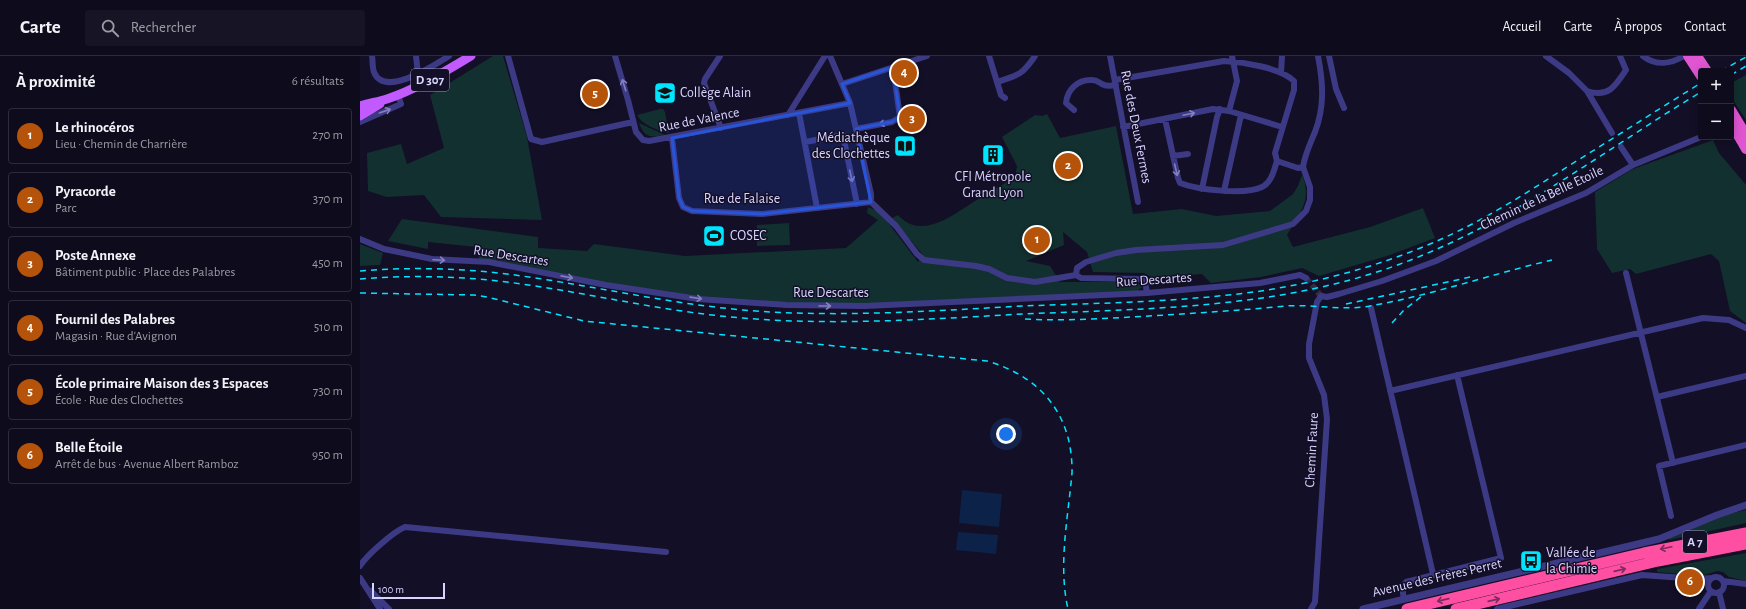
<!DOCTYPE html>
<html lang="fr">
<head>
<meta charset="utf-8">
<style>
  :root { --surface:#0e0b1c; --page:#171425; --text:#f1f3f6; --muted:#9b9ba3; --line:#2e2b3b; --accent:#b45309 }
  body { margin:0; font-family:"Alegreya Sans",sans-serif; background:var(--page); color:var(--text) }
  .controls { position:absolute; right:12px; top:12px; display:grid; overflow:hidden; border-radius:4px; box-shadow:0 2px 10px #0003 }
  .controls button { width:36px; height:36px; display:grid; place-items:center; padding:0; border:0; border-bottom:1px solid var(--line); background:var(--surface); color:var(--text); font:20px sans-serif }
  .scale { position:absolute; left:12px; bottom:10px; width:73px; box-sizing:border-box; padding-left:4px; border:2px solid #d9d4ff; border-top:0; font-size:11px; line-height:14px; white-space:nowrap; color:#d9d4ff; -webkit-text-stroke:3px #130f26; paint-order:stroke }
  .you { position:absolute; left:646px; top:378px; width:14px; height:14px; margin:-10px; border:3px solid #fff; border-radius:50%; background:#1a73e8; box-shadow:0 0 0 6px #1a73e833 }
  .badge { display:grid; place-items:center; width:26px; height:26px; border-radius:50%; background:var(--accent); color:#fff; font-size:13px; font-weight:700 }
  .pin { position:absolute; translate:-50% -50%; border:2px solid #fff; box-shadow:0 1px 4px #0006 }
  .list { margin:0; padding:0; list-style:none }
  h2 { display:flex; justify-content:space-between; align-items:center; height:52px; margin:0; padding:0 16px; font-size:17px }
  h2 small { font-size:13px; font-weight:400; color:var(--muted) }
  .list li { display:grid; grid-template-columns:26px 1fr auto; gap:12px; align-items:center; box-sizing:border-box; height:56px; margin:0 8px 8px; padding:0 8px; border:1px solid var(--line); border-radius:4px }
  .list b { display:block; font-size:15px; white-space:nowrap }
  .list p { margin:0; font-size:13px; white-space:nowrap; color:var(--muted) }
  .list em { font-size:13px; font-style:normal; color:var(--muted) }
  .icon { flex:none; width:22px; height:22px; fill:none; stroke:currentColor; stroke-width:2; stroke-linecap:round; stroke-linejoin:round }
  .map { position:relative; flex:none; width:1386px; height:553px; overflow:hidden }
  header { display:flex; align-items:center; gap:24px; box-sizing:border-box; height:56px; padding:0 20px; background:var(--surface); border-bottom:1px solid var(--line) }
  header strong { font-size:19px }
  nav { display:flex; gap:22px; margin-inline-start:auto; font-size:14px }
  .search { width:280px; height:36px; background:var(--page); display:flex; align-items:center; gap:10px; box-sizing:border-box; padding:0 14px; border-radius:4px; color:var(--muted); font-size:15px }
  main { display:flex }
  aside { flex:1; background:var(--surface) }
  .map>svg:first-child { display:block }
  .green { fill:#12302f }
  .water { fill:#0c2248 }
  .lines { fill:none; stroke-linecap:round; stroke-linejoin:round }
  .minor-tunnel { stroke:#312d47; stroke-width:6; stroke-dasharray:6 3; stroke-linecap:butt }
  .minor { stroke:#3d3a85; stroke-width:6 }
  .tertiary { stroke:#3d3a85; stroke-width:7 }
  .primary { stroke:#c25bff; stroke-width:9 }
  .trunk { stroke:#e055d1; stroke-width:10 }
  .motorway { stroke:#ff4fa3; stroke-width:11 }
  .rail { stroke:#00e5ff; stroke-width:1.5; stroke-dasharray:6 5; stroke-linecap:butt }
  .trunk-bridge { stroke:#e055d1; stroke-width:10 }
  .oneway { stroke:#837fbc }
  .oneway2 { stroke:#7d2c5e }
  .marked { fill:#2655da; fill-opacity:0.2; stroke:#2655da; stroke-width:3; stroke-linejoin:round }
  .labels { text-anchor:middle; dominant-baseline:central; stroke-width:3; stroke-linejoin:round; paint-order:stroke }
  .shield { fill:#130f26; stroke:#9e99be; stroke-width:1 }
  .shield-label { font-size:13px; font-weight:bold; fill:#d9d4ff }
  .poi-label { font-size:14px; fill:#d9d4ff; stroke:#130f26; text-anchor:start }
  .street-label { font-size:14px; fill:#d9d4ff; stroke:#130f26 }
</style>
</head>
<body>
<header>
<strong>Carte</strong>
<div class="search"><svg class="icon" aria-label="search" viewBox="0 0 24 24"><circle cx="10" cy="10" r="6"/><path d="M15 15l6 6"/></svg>Rechercher</div>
<nav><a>Accueil</a><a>Carte</a><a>À propos</a><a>Contact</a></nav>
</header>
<main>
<aside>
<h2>À proximité<small>6 résultats</small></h2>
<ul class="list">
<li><span class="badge">1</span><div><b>Le rhinocéros</b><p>Lieu · Chemin de Charrière</p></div><em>270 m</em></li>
<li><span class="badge">2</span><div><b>Pyracorde</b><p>Parc</p></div><em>370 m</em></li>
<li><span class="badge">3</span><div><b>Poste Annexe</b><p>Bâtiment public · Place des Palabres</p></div><em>450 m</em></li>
<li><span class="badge">4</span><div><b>Fournil des Palabres</b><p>Magasin · Rue d'Avignon</p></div><em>510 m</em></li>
<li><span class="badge">5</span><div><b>École primaire Maison des 3 Espaces</b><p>École · Rue des Clochettes</p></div><em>730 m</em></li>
<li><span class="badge">6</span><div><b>Belle Étoile</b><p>Arrêt de bus · Avenue Albert Ramboz</p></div><em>950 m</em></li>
</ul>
</aside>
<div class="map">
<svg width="1386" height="553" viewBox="0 0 1386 553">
  <rect width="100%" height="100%" fill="#130f26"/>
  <path class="green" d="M133,0H143L167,81L182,164L81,161L64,139L27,141L8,135L7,97L41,88L47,108L84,92L70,39Z
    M1386,19V64L1371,41V27Z
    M300,53H303L305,56L309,77C299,75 282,69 277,59Z
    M687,58L700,82L756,70L773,158L822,153L856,160L910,155L933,138L938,130L942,119C953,143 939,159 927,179L933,191L1010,171L1063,152L1075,182L1027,200L959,220L942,212L901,221L851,227L842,218L793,222L784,217L733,216L727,196L703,176L704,189L666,205L690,210L700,226H776L782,229V231L776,236L520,248H445L336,241L253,228L169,212L137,204L119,203L116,191L68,186V193L28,185L42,163L178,181V192L227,195L234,188L325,200L486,192L518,164L507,157L508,151L520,156L558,206L563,199L532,162L538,159C561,185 593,159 615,145C629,137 642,129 655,121L657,110L642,81L675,59L682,60Z
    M279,67L305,79C291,81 285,83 279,67Z
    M1353,84L1359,97L1386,129V267L1370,255L1359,205L1351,198L1276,218L1270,213L1252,217L1237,193L1235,136L1273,113Z
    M429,167L430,189L397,190V169Z
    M0,188L23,197L20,209L0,210Z
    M1386,454V467L1309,484L1308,482L1364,459Z
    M1386,497V525L1369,521L1363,516L1357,515L1341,520L1297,516V513Z"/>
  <path class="water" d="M602,434L642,438L639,471L599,467Z
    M598,476L638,479L636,498L596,494Z"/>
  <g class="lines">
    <path class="minor-tunnel" d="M946,222L961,240"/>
    <path class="minor" d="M12,0C13,5 12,11 14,16C24,43 76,8 89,0
      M56,0L58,18
      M148,0L171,83L182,86L273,66
      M255,0L268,44L276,76L283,84L289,85L490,47
      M360,0L345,23L344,27L361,72
      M470,0L490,47L511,138V146
      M629,0L637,26C659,19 662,19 675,0
      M750,0L778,146
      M969,0L976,33L984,52
      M1186,0L1209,17L1227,35L1252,77
      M1283,0C1296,10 1311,8 1324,0
      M921,17L922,0
      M755,24L864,5C884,6 921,12 934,25V34L915,97L917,105L938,112L943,111
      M637,26L641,39L645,42
      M482,28L567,0
      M1227,35C1248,42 1255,31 1266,14L1260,0
      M714,54L706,47C707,34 718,23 732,24C742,24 738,32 756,29
      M869,55L877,25L872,0
      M439,57L457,152
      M428,59L465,0
      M805,63L818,122L820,127C838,134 885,139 902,131C912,126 914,114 917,105
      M0,66L41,48L38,39
      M763,71L853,53L869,55L922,71
      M496,73L532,66L540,61L533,11
      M312,82L319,142L323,151L332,155L402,158L511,146
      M445,86L483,79L497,148
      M1261,91L1273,109
      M813,100L828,98
      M943,111C945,98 950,88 955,76C965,50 963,26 958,0
      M842,133L857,61L860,53
      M864,135L881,59
      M511,146L536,170L557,198L564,204L616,210L629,213L647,222L675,226L716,219
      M0,183L24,193L72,203L129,206L246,229L338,243L427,249L505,250L787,237L900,227L940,219L946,222
      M1266,217L1313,407
      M716,219L717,212L726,206L756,197L776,194L863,189L933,168L946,155L950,144V131L943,111
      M716,219L721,222L780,223L785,225L787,237
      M1011,252L1073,518
      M1030,335L1343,262L1369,264L1386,272
      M1297,341L1386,320
      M1311,460L1299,410L1386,389
      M0,510C7,499 33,476 45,471L306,496
      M1348 529a8 8 0 1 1 16 0a8 8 0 1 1-16 0Z
      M0,522L20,553
      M1363,525L1386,528
      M11,535L29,553
      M1359,536L1363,553
      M1044,543L1042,531L1046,526L1141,502L1097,319
      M951,553L955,546L967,363L964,339L949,302V288L957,246L961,240L967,241L979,238L1022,225L1076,205L1154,167L1226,137L1273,109L1341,81
      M1137,553L1282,519L1338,523L1352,522
      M1339,553L1351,535"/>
    <path class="tertiary" d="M1003,553L1299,483L1357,459L1386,449"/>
    <path class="primary" d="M0,50C9,47 18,46 27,43C57,33 84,16 111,0
      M0,60L20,48"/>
    <path class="trunk" d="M1328,0L1341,20
      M1337,0L1347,15
      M1381,84L1386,93"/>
    <path class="motorway" d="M1047,553L1284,497L1386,477
      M1096,553L1298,505L1386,488"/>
    <path class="rail" d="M1361,15L1386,1
      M1371,19L1386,10
      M0,215C49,211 98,212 147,218C226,228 303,247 383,254C476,262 570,255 663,250C742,247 823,246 901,235C959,226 1016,211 1070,188C1120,167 1165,138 1210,109C1254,82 1297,54 1341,27
      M0,223C49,219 98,220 147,226C226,236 303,256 383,262C476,270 570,263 663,258C800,252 934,253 1063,199C1163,158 1249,91 1341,36
      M0,237L114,239L127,241L224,265L627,305C682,321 713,360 712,417C708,462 698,509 708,553
      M986,248L1115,220
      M665,263C701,265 736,263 771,261C823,258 874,255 926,250C954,248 982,255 1010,250C1072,239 1132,218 1192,204
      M1032,267L1044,254L1062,240"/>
    <path class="trunk-bridge" d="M1371,54L1386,79
      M1371,69L1381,84"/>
  </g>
  <defs><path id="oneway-shaft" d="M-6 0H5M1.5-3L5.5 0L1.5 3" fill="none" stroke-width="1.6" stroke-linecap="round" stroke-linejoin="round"/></defs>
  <g class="oneway">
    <use href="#oneway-shaft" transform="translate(264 29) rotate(-107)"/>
    <use href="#oneway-shaft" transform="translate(25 55) rotate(-19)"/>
    <use href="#oneway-shaft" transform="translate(829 58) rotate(-12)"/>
    <use href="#oneway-shaft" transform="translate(525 67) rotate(169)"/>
    <use href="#oneway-shaft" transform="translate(816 114) rotate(77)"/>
    <use href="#oneway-shaft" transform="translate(491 120) rotate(78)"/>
    <use href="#oneway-shaft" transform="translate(79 204) rotate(3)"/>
    <use href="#oneway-shaft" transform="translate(207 221) rotate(11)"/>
    <use href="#oneway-shaft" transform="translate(336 242) rotate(8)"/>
    <use href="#oneway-shaft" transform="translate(465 250)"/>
  </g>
  <g class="oneway2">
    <use href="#oneway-shaft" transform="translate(1306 492) rotate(168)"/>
    <use href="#oneway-shaft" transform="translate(1260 514) rotate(-13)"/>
    <use href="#oneway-shaft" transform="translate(1083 544) rotate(167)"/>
    <use href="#oneway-shaft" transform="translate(1134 544) rotate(-13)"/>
  </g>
  <path class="marked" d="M533,11L540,61L532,66L496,73L511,146L402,158L332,155L323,151L319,142L312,82L490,47L482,28Z"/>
  <defs>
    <g id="school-square" transform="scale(1.15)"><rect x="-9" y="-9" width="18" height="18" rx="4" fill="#00e5ff" stroke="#130f26"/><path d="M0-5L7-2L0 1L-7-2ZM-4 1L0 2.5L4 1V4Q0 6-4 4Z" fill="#111"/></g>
    <g id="library-square" transform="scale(1.15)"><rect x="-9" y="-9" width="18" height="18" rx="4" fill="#00e5ff" stroke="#130f26"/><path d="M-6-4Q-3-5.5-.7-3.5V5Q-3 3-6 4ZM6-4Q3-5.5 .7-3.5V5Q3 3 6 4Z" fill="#111"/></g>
    <g id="building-square" transform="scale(1.15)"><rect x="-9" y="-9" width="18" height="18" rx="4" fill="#00e5ff" stroke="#130f26"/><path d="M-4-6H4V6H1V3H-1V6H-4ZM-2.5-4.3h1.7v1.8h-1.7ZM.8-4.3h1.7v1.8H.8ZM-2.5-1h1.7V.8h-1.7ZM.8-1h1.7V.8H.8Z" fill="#111"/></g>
    <g id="stadium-square" transform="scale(1.15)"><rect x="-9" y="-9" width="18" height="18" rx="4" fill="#00e5ff" stroke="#130f26"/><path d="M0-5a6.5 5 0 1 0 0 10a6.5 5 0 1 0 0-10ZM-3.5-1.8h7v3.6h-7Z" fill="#111"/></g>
    <g id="bus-square" transform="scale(1.15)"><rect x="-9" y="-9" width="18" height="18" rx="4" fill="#00e5ff" stroke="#130f26"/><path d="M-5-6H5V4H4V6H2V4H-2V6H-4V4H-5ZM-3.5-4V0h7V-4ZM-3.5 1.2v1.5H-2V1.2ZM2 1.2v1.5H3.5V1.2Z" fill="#111"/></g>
  </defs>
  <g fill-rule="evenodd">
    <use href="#school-square" x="305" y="37"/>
    <use href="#library-square" x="545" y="90"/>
    <use href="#building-square" x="633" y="99"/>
    <use href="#stadium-square" x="354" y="180"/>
    <use href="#bus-square" x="1171" y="505"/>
  </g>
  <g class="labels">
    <g class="shield">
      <rect x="51" y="13" width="38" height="22" rx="3"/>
      <rect x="1323" y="475" width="24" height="22" rx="3"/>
    </g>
    <g class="shield-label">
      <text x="70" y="24">D 307</text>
      <text x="1335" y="486">A 7</text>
    </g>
    <g class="poi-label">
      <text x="320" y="37">Collège Alain</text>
      <text x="530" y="82" text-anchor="end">Médiathèque<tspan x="530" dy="16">des Clochettes</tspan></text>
      <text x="633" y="121" text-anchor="middle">CFI Métropole<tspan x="633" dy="16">Grand Lyon</tspan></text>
      <text x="370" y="180">COSEC</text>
      <text x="1186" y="497">Vallée de<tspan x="1186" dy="16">la Chimie</tspan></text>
    </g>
    <g class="street-label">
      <text transform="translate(339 64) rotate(-11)">Rue de Valence</text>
      <text transform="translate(776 71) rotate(79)">Rue des Deux Fermes</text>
      <text transform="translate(1182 142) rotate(-25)">Chemin de la Belle Etoile</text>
      <text x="382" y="143">Rue de Falaise</text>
      <text transform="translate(151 200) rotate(9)">Rue Descartes</text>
      <text transform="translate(794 224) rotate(-4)">Rue Descartes</text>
      <text x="471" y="237">Rue Descartes</text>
      <text transform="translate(952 394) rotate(-87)">Chemin Faure</text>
      <text transform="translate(1077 522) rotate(-13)">Avenue des Frères Perret</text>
    </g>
  </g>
</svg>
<div class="controls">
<button>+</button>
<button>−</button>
</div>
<div class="scale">100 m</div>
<div class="you"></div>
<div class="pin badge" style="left:677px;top:184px">1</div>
<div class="pin badge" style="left:708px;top:110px">2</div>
<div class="pin badge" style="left:552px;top:63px">3</div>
<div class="pin badge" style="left:544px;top:17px">4</div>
<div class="pin badge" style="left:235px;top:38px">5</div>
<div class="pin badge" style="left:1330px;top:526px">6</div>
</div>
</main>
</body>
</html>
